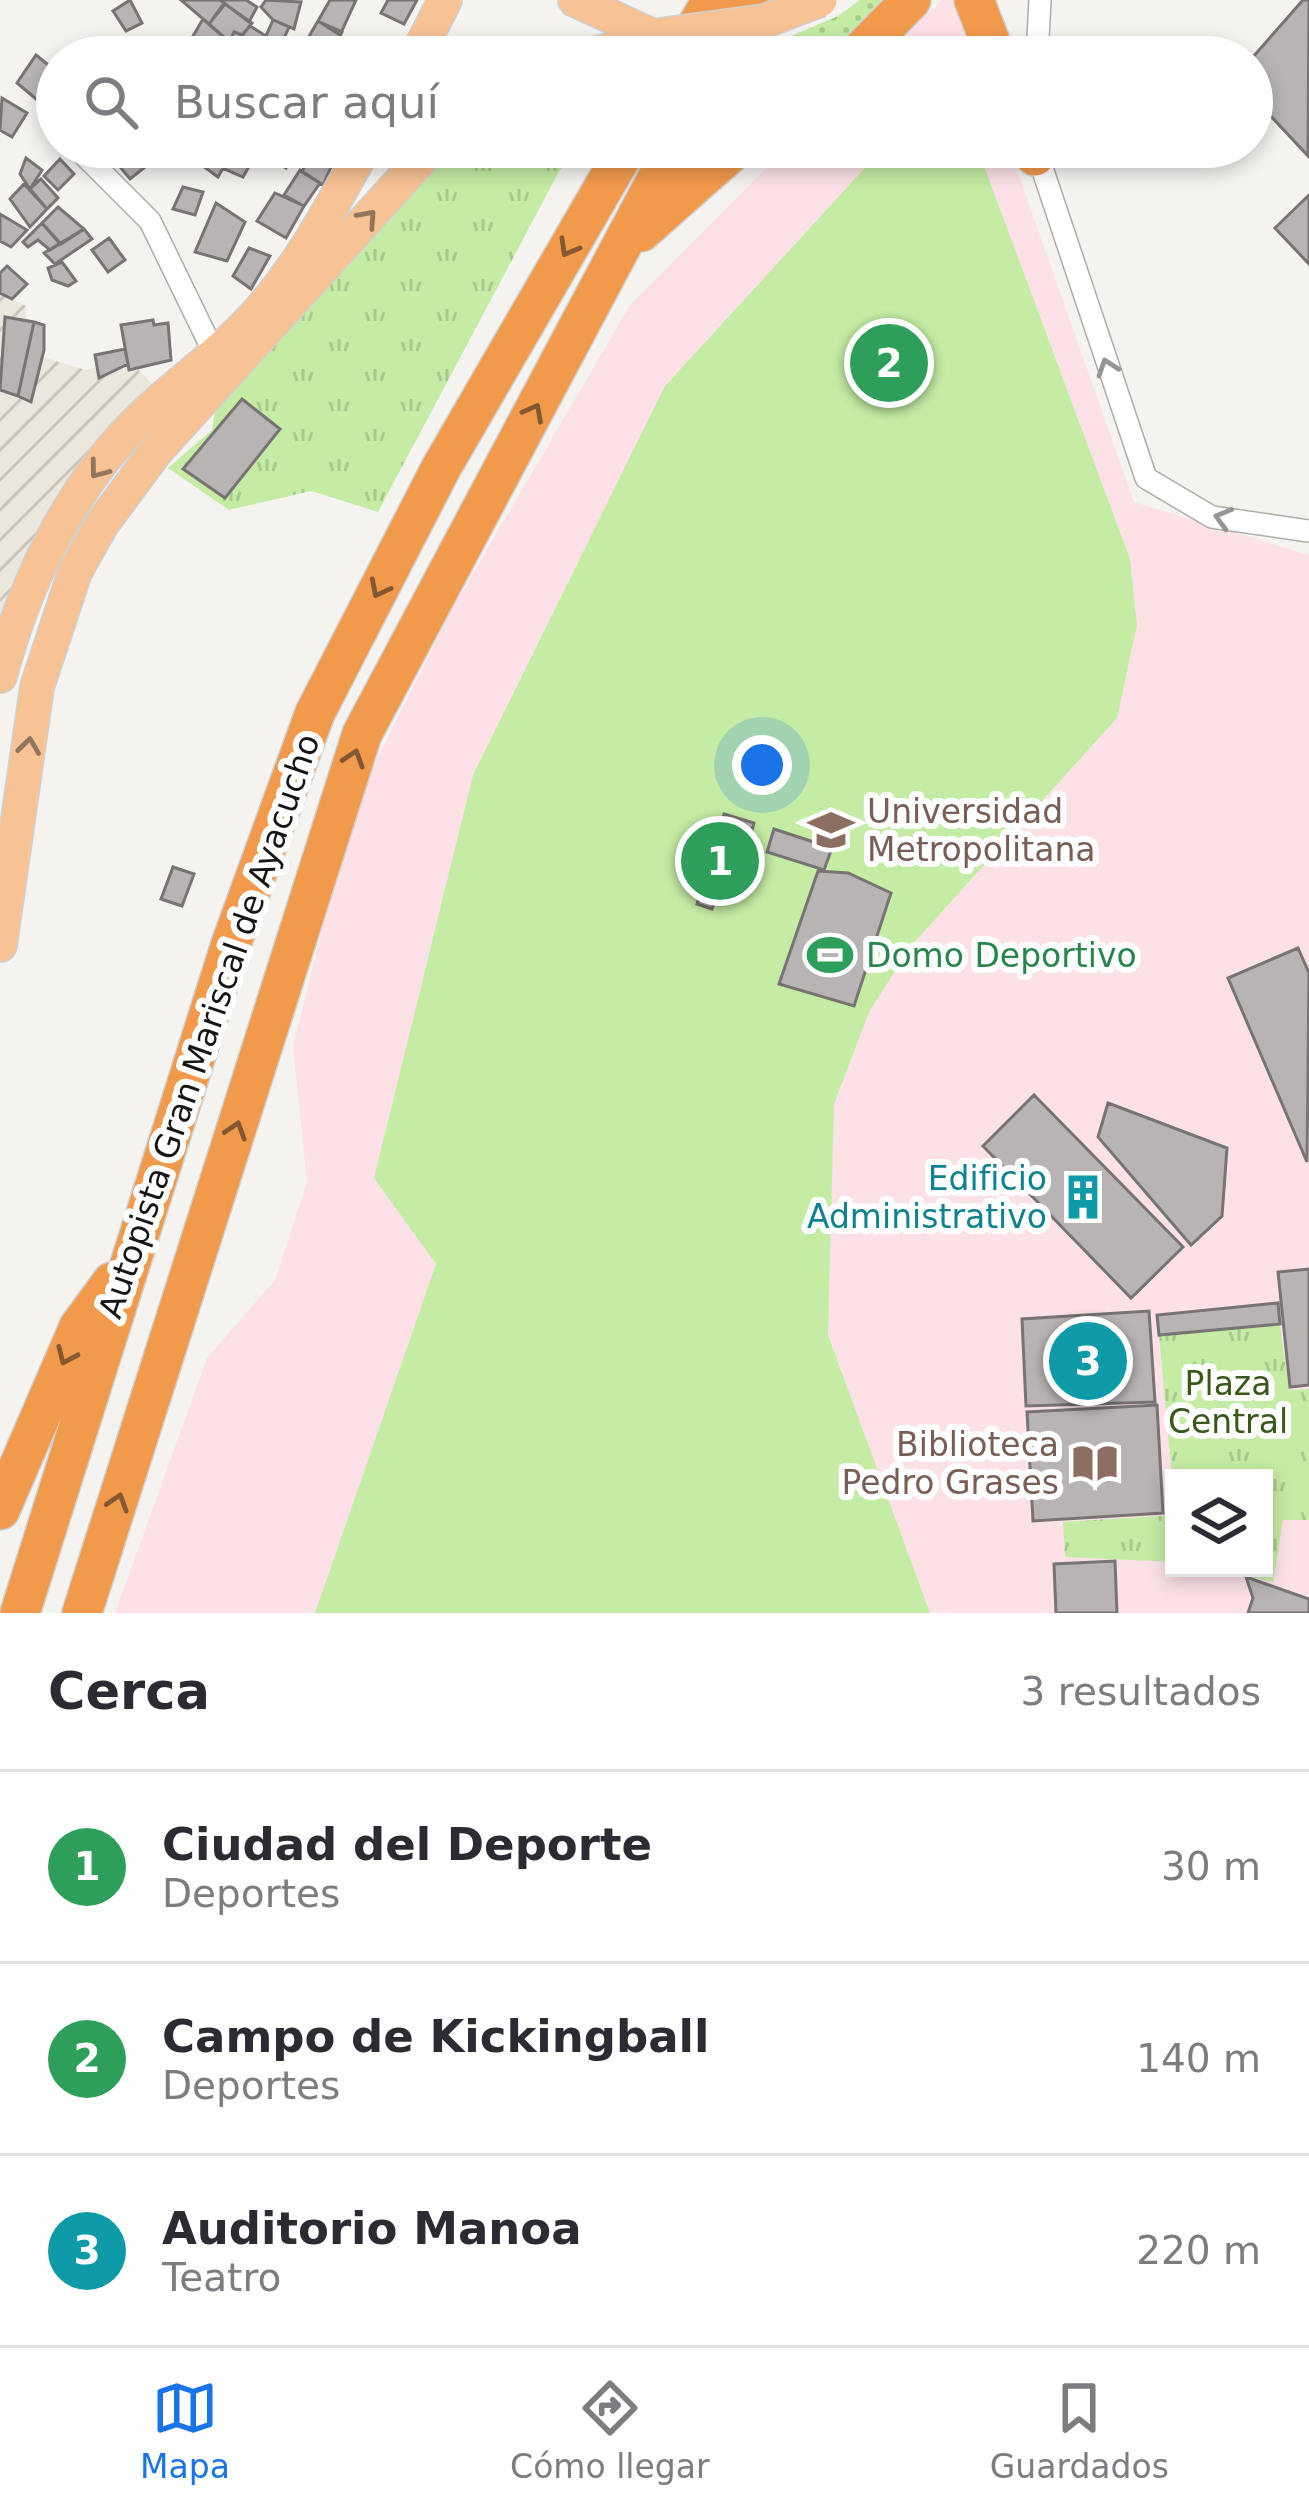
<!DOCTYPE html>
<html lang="es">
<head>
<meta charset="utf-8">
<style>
  :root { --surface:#fff; --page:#f2f2f3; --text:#2b2b33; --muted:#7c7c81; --line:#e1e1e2; --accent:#1a73e8 }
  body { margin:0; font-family:"DejaVu Sans",sans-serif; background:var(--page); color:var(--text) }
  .controls { position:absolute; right:36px; bottom:36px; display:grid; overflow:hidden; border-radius:0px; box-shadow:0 6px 18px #0003 }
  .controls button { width:108px; height:108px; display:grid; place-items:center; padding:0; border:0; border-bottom:3px solid var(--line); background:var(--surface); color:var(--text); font:60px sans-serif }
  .you { position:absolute; left:762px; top:765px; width:42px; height:42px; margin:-30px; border:9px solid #fff; border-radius:50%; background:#1a73e8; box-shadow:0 0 0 18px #1a73e833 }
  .badge { display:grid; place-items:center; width:78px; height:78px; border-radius:50%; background:var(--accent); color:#fff; font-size:39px; font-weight:700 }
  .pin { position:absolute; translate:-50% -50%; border:6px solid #fff; box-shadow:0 3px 12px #0006 }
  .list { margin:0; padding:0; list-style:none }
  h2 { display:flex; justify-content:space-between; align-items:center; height:156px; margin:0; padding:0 48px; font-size:51px }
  h2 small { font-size:39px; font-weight:400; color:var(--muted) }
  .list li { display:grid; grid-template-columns:78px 1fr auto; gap:36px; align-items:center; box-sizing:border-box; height:192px; padding:0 48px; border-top:3px solid var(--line) }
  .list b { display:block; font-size:45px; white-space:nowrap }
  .list p { margin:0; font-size:39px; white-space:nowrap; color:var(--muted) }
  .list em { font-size:39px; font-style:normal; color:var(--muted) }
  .icon { flex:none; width:66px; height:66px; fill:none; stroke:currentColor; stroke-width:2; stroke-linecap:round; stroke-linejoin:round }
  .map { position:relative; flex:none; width:1309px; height:1613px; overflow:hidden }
  .search { position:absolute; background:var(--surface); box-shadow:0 6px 18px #0003; left:36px; right:36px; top:36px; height:132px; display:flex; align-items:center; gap:30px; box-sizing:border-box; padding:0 42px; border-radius:66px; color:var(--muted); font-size:45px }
  .sheet { height:732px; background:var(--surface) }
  nav { display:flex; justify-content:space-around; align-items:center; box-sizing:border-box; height:168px; border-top:3px solid var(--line); background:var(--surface); font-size:33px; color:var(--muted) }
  nav a { display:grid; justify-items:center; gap:6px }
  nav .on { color:var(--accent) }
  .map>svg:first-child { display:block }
  .industrial { fill:url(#industrial-furrows) }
  .education { fill:#fce2e7; fill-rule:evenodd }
  .grass { fill:url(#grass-dots) }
  .park { fill:url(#park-tufts) }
  .pitch { fill:#c4eca4 }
  .building { fill:#b8b4b3; stroke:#787473; stroke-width:3 }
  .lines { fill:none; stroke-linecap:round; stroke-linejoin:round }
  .minor-casing { stroke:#aeada9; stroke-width:24 }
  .primary-casing { stroke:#d0d0d0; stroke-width:36 }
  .motorway-casing { stroke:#d0d0d0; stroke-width:42 }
  .minor { stroke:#fff; stroke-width:21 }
  .primary { stroke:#f7c294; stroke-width:33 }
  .motorway { stroke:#f29a4c; stroke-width:39 }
  .primary-bridge-casing { stroke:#d0d0d0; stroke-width:36; stroke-linecap:butt }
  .primary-bridge { stroke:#f7c294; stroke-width:33 }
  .oneway { stroke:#92755b }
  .oneway2 { stroke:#845830 }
  .oneway3 { stroke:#969696 }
  .labels { text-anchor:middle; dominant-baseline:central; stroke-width:12; stroke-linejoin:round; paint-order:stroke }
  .education-label { font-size:33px; fill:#785e54; stroke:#fff; text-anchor:start }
  .leisure-label { font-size:33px; fill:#27864d; stroke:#fff; text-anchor:start }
  .street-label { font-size:33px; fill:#161615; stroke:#fff }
  .culture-label { font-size:33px; fill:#0d838f; stroke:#fff; text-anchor:end }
  .park-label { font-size:33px; fill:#39581c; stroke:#fff }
</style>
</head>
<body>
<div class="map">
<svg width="1309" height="1613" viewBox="0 0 1309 1613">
  <defs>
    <pattern id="industrial-furrows" width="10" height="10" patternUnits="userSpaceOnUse" patternTransform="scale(3)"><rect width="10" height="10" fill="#ebe7dc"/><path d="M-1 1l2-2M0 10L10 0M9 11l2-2" fill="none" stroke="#c9c5bc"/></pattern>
    <pattern id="grass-dots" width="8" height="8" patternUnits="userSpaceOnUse" patternTransform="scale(3)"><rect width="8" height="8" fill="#c4eca4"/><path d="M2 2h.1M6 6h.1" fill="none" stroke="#a8ca8c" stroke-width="1.8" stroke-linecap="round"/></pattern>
    <pattern id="park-tufts" width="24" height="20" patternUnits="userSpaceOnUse" patternTransform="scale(3)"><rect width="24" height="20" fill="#c4eca4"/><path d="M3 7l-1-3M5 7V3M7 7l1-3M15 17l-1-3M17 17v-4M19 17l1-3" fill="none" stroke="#a8ca8c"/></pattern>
  </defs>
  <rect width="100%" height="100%" fill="#f5f3f0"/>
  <path class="industrial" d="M0,294L26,306L25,352L86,370L128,359L157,389L0,626Z"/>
  <path class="education" d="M942,0H957L977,57H882Z
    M787,147H1009L1134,502L1309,555V1613H115L207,1358L275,1280L307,1182L293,1047L331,894L373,767L451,611L630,305ZM1174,1478H1264V1568H1174Z"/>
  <path class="grass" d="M860,0H891L831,57H742L838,16Z"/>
  <path class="park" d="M447,147H572L378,512L311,491L229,510L168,468L212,430L215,410L231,390Z
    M1280,1324L1289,1390L1309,1389V1520H1283L1273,1582L1211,1568H1264V1478H1174V1497L1159,1335Z
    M1174,1515V1562L1065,1557L1063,1522Z"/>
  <path class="pitch" d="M884,147H977L1130,559L1137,625L1117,718L911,946L869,1012L834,1104L828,1335L930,1613H315L436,1264L374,1178L473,775L665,386Z"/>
  <path class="building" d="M130,0L142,23L126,31L113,11Z
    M181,0H220L224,3L209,24Z
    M220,0H246L257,7L249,22Z
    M266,0L301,2L294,29L273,20L261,7Z
    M330,0H356L340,35L318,21Z
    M388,0H417L404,24L381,13Z
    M1303,0H1309L1308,156L1252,96V58Z
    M225,4L252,23L234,46L209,24Z
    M203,19L228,41V54L211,48L204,57L183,53Z
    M273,20L289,27L282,43L293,49L287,57L259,52Z
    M318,21L342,32L330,57H297Z
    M250,26L266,36L256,57H223L234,32L242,35Z
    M36,55L57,72L42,104L17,83Z
    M2,98L27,113L12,137L0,130Z
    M147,147L159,156L130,179L121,168Z
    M240,147H260L243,177L225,169Z
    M265,147H298L286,168L263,152Z
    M313,147H340L323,185L302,172Z
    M204,149L223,168L218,177L192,158Z
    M26,158L42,170L30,189L20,174Z
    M60,159L74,174L58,190L44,176Z
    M300,170L320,183L304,206L284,195Z
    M41,179L58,198L47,209L30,189Z
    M24,184L47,209L30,227L10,199Z
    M183,187L203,192L195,215L173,209Z
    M275,193L304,206L286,238L257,221Z
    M1309,195V264L1275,228Z
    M216,203L245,222L227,261L195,252Z
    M58,207L84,229L61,244L42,223Z
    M0,214L27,230L11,247L0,241Z
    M42,223L60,244L50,250L38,240L28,247L23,242Z
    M84,229L92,239L55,264L44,253Z
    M109,238L125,260L108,272L92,250Z
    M249,248L270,256L251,289L233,276Z
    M62,262L76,281L68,286L52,280L48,268Z
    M7,266L27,284L12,299L0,293V273Z
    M5,317L34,322L18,396L0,390Z
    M153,320L154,325L168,323L171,360L129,370L121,325Z
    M34,322L44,325V350L31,402L18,396Z
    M125,349L128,364L99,378L95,355Z
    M242,399L280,429L225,498L183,469Z
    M724,814L754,823L748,844L718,835Z
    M774,829L832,848L824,870L767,852Z
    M716,846L731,852L712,909L697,904Z
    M173,867L194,874L182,906L161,899Z
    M818,871L848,873L891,893L854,1006L779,984Z
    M1298,948L1309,973L1307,1162L1228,978Z
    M1034,1095L1183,1247L1131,1298L983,1146Z
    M1108,1103L1227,1148L1222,1216L1191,1245L1098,1137Z
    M1309,1269V1385L1290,1387L1278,1272Z
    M1278,1303L1280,1324L1159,1335L1157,1315Z
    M1149,1311L1155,1402L1026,1406L1022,1319Z
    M1157,1405L1163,1513L1033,1521L1027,1412Z
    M1115,1561L1117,1613H1056L1054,1564Z
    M1246,1577L1309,1599V1613H1248L1253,1598Z"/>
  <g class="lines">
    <g class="minor-casing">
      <path id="minor" d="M1037,57L1040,0
        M76,147L150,221L216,357
        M1036,150L1146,478L1212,517L1309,531"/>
    </g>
    <g class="primary-casing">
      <path id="primary" d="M575,0L653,36
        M416,57L445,0
        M584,57L657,36
        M0,676C24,586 67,494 132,427C173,385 222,354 261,309C304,260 333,203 365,147
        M0,945L37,687L75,572L102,524L156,451L432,147"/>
    </g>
    <g class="motorway-casing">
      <path id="motorway" d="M974,0L996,57
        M679,57L712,0
        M720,57L754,0
        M855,57L911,0
        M1032,147L1035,156
        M641,232L737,147
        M0,1510L79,1327L112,1282
        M20,1613L230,947L315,713L441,468L627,147
        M82,1613L362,734L674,147"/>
    </g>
    <use href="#minor" class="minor"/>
    <use href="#primary" class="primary"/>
    <use href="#motorway" class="motorway"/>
    <g class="primary-bridge-casing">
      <path id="primary-bridge" d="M660,35L765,21L820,0"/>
    </g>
    <use href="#primary-bridge" class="primary-bridge"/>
  </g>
  <defs><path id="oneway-chevron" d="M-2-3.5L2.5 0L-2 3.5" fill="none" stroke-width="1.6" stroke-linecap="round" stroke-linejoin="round" transform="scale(3)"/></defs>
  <g class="oneway">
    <use href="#oneway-chevron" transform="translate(368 218) rotate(-48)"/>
    <use href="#oneway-chevron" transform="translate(98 470) rotate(127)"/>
    <use href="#oneway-chevron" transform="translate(29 746) rotate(-82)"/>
  </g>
  <g class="oneway2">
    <use href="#oneway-chevron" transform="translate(568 248) rotate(120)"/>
    <use href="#oneway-chevron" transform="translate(534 412) rotate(-62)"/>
    <use href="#oneway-chevron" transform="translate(379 589) rotate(117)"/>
    <use href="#oneway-chevron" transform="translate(354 758) rotate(-72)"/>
    <use href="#oneway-chevron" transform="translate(236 1130) rotate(-72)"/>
    <use href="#oneway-chevron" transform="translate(66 1356) rotate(114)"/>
    <use href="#oneway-chevron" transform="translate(118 1502) rotate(-72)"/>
  </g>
  <g class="oneway3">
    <use href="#oneway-chevron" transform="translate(1107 367) rotate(-109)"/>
    <use href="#oneway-chevron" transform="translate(1223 518) rotate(-164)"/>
  </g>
  <defs>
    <g id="university-bare" transform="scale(3.6)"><path d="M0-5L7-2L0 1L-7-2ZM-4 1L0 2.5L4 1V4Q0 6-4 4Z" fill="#8d6e63" stroke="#fff" stroke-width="2.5" paint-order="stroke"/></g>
    <g id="stadium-bare" transform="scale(3.6)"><path d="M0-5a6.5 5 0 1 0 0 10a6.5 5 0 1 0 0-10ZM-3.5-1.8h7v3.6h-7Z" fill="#2e9e5b" stroke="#fff" stroke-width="2.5" paint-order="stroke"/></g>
    <g id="building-bare" transform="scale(3.6)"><path d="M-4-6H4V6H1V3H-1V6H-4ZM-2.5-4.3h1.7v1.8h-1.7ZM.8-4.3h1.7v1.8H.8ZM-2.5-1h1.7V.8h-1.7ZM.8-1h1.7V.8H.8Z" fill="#0f9aa8" stroke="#fff" stroke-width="2.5" paint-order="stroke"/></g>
    <g id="library-bare" transform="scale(3.6)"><path d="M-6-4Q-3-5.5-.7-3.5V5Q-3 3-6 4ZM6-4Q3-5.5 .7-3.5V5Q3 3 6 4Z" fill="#8d6e63" stroke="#fff" stroke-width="2.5" paint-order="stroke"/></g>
  </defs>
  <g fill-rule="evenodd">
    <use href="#university-bare" x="831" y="830"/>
    <use href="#stadium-bare" x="830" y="955"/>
    <use href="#building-bare" x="1083" y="1197"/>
    <use href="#library-bare" x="1095" y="1463"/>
  </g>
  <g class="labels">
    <g class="education-label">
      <text x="867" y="811">Universidad<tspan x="867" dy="38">Metropolitana</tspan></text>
      <text x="1059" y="1444" text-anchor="end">Biblioteca<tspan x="1059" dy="38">Pedro Grases</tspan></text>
    </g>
    <g class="leisure-label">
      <text x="866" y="955">Domo Deportivo</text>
    </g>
    <g class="street-label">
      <text transform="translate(209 1026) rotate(-71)">Autopista Gran Mariscal de Ayacucho</text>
    </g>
    <g class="culture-label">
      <text x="1047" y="1178">Edificio<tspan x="1047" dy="38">Administrativo</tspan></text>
    </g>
    <g class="park-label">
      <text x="1228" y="1383">Plaza<tspan x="1228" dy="38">Central</tspan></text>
    </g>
  </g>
</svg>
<div class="controls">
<button><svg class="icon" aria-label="layers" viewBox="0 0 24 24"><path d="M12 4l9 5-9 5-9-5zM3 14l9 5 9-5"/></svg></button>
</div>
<div class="you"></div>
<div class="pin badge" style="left:720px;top:861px;background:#2e9e5b">1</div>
<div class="pin badge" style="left:889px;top:363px;background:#2e9e5b">2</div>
<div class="pin badge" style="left:1088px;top:1361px;background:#0f9aa8">3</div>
<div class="search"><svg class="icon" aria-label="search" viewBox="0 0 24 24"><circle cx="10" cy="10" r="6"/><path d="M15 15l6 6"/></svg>Buscar aquí</div>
</div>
<section class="sheet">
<h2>Cerca<small>3 resultados</small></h2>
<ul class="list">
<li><span class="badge" style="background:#2e9e5b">1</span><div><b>Ciudad del Deporte</b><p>Deportes</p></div><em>30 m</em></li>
<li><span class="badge" style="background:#2e9e5b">2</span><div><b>Campo de Kickingball</b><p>Deportes</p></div><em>140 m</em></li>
<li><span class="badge" style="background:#0f9aa8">3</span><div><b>Auditorio Manoa</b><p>Teatro</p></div><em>220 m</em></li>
</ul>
</section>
<nav>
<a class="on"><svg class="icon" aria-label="map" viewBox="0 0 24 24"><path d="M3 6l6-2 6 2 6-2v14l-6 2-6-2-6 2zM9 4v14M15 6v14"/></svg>Mapa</a>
<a><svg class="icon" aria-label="directions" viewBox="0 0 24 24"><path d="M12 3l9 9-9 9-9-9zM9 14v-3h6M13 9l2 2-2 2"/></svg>Cómo llegar</a>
<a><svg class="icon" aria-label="saved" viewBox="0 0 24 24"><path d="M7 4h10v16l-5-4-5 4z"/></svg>Guardados</a>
</nav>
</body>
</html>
